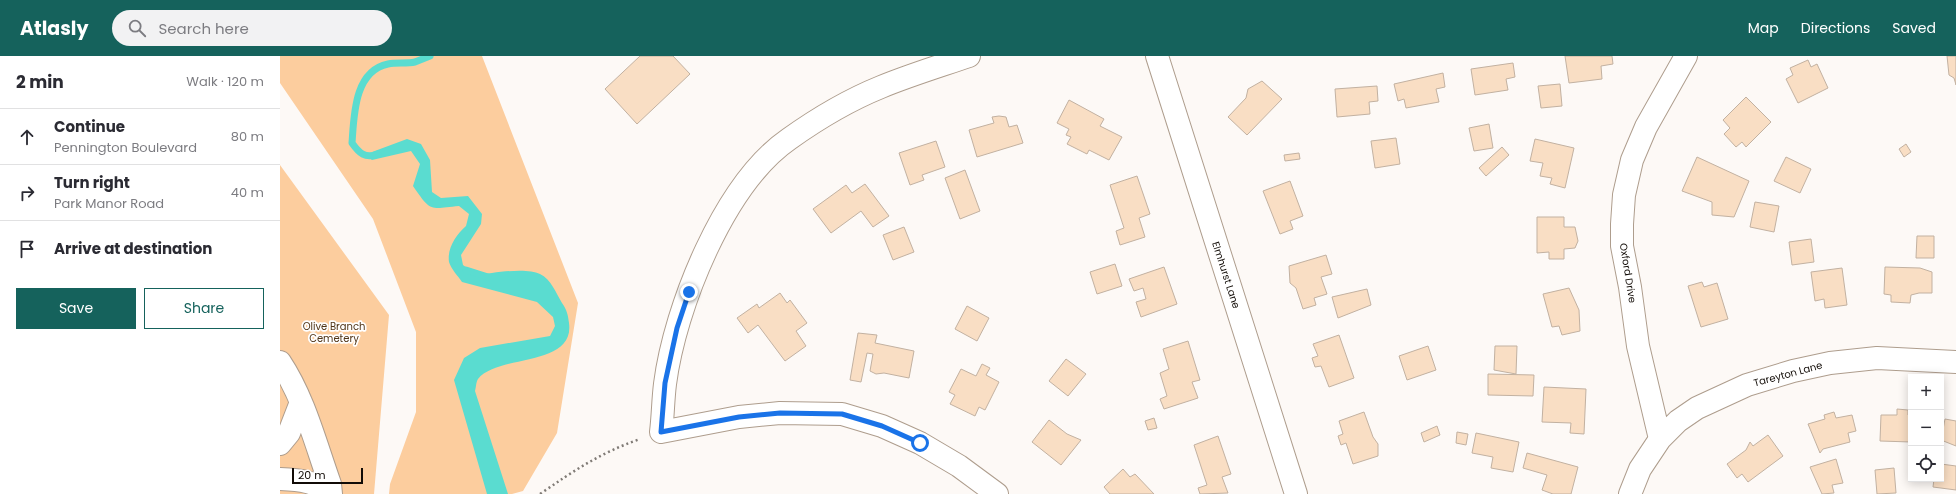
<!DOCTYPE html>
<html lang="en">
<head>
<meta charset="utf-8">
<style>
  :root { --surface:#fff; --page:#f2f2f3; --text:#2b2b33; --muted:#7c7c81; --line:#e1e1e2; --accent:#15625c }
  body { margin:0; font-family:Poppins,sans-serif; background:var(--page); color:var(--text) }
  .controls { position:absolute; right:12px; bottom:12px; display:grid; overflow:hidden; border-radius:0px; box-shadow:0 2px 10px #0003 }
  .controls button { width:36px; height:36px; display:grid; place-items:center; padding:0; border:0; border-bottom:1px solid var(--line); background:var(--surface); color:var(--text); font:20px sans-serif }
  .scale { position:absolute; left:12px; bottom:10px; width:71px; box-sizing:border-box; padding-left:4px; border:2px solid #110b06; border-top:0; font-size:11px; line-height:14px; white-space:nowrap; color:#110b06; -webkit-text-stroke:3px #fff; paint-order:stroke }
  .stop { position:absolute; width:12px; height:12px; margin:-9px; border:3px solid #1a73e8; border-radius:50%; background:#fff }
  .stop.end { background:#1a73e8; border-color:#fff; box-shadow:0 1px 4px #0008 }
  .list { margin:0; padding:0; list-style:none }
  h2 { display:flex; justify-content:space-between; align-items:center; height:52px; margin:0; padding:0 16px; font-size:17px }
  h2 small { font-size:13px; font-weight:400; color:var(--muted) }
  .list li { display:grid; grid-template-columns:26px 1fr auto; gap:12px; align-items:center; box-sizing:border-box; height:56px; padding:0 16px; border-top:1px solid var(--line) }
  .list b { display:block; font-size:15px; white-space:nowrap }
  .list p { margin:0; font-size:13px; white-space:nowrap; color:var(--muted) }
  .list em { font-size:13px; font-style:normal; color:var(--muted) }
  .actions { display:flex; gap:8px; padding:12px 16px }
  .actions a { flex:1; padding:9px 0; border:1px solid var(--accent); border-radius:0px; text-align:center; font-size:14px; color:var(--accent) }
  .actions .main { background:var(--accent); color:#fff }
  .icon { flex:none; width:22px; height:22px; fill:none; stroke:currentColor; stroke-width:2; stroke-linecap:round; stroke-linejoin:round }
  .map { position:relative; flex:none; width:1676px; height:438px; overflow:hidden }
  header { display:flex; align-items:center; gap:24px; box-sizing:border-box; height:56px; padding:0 20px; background:var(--accent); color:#fff }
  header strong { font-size:19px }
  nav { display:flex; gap:22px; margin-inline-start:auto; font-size:14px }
  .search { width:280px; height:36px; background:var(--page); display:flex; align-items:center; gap:10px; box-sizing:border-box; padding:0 14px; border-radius:22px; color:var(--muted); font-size:15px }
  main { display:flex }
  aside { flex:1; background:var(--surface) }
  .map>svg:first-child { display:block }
  .green { fill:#fccd9e }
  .water { fill:#5adcd0 }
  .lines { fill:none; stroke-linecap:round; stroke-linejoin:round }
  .stream { stroke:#5adcd0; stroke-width:7 }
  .building { fill:#f9dec4; stroke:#c2b1a1 }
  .minor-casing { stroke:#ae9d8d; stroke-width:24 }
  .path { stroke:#807b76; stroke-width:2.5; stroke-dasharray:2 3; stroke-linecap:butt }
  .minor { stroke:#fff; stroke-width:22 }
  .route { stroke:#1a73e8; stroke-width:5 }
  .labels { text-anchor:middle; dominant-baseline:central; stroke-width:3.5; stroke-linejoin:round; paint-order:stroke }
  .street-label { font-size:10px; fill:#110b06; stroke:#fff }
  .park-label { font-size:10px; fill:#503518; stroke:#fff }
</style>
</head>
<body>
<header>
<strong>Atlasly</strong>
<div class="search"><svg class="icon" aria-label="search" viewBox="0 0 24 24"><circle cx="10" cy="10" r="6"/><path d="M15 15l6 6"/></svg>Search here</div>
<nav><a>Map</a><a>Directions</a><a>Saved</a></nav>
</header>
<main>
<aside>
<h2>2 min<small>Walk · 120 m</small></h2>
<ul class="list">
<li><svg class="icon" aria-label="ahead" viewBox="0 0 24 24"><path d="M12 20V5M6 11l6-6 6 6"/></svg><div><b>Continue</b><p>Pennington Boulevard</p></div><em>80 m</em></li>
<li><svg class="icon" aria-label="right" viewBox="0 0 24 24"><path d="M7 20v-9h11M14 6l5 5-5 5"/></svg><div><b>Turn right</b><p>Park Manor Road</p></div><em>40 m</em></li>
<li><svg class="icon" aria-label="arrive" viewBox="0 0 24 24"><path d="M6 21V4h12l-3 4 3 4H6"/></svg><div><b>Arrive at destination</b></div></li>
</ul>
<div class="actions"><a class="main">Save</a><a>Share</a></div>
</aside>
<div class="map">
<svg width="1676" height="438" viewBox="0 0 1676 438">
  <rect width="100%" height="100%" fill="#fdf9f6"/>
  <path class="green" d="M0,0H202L298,247L277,377L243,435L232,438H109L110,428L136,356V276L93,163L0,27Z
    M0,109L109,259L94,438H0Z"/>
  <path class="water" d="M127,83L141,88L150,104L152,136L161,142L188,140L202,158L201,168L181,199L183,209L197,219C213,217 246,211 260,218C271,223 276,237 282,247C287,254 288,259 289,267C295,311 218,298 198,323C196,326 196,332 195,335L228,438H207L174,324L184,302L200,292L270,280L275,270L273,261L257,246L182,226C178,220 171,213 169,206C167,192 176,179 186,170L189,158L179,150C149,153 151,156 133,130L140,108L131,95L92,104L89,102L92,96Z"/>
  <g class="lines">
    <path class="stream" d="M98,98C85,103 79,97 72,87C74,60 74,15 108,8C117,6 126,8 135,6C140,4 145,2 150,0
      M186,214L208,221"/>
  </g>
  <path class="building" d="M360,0H393L410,18L357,68L325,33Z
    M1285,0H1332L1333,8L1321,10L1322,23L1289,27Z
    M1667,0H1676V29L1674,22L1669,19Z
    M1528,4L1531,11L1537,8L1548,32L1518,47L1506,23L1513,19L1510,12Z
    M1233,7L1235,21L1226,23L1228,34L1195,39L1191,13Z
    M1163,17L1165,31L1156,33L1159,46L1126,52L1124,43L1118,45L1114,28Z
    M982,25L1002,43L967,79L948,61L966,42L968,33Z
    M1280,28L1282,50L1261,52L1258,30Z
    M1097,30L1098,45L1089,46L1090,58L1057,61L1055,33Z
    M1466,41L1491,66L1466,91L1462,86L1456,91L1444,78L1450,72L1443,64Z
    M789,44L824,63L820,70L842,81L829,104L809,94L807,98L787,88L791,81L786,79L789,73L777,67Z
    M719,60L726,61L729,71L737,69L743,87L697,101L689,74L714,67L712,61Z
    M1209,68L1213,92L1194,95L1189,72Z
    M1116,82L1120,108L1095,112L1091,85Z
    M1255,83L1294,92L1285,132L1270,128L1272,122L1260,120L1263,107L1250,105Z
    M656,85L665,111L642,119L644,124L630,129L619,97Z
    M1626,88L1631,96L1624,101L1619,93Z
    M1222,91L1229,99L1206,120L1199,112Z
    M1019,97L1020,103L1005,105L1004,99Z
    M1417,101L1469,125L1454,161L1432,159V146L1402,135Z
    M1506,101L1531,113L1520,137L1494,125Z
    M685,114L700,155L680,163L665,122Z
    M857,120L870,158L859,162L865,181L840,189L836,175L844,172L830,129Z
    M1010,125L1023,160L1010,165L1013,173L1000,178L983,135Z
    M585,128L609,160L593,171L581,155L551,177L533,153L566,129L572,137Z
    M1475,146L1499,150L1494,176L1470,171Z
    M1257,161H1284V171H1295L1298,185L1295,192L1284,193V203H1269V196L1257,197Z
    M624,171L634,196L613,204L603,179Z
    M1637,180H1654V202H1636Z
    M1531,183L1534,206L1512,209L1509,186Z
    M1046,199L1052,218L1041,221L1047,238L1034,242L1036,249L1023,253L1016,232L1010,227L1009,210Z
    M835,208L842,230L817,238L810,216Z
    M884,211L897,248L861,261L856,246L866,243L863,232L854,235L849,223Z
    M1605,211L1640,212L1652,216V237H1639L1631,239L1630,247L1611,246V239L1604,238Z
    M1562,212L1567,249L1545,252L1544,243L1535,245L1531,216Z
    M1422,226L1424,231L1437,227L1448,263L1421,271L1408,230Z
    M1289,232L1299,254L1300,275L1282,279L1279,270L1272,271L1263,238Z
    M1087,233L1091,249L1058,262L1052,241Z
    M500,237L507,247L510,244L527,267L516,275L526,290L505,305L478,269L468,277L457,262L477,248L479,252Z
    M687,250L709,262L697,285L675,273Z
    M578,277L597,279L595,287L634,295L629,322L604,317L596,318L590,315L593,298L587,297L581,326L570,324Z
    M1059,279L1074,322L1049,331L1041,310L1035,311L1032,302L1038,300L1033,288Z
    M908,285L920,324L912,326L918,342L884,353L880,343L887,340L880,317L889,313L883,293Z
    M1148,290L1156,314L1127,324L1119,300Z
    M1215,290H1237L1236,318L1214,314Z
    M786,303L806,318L788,340L769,325Z
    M702,308L710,312L706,319L719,326L705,354L699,351L695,360L670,348L675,339L669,336L681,313L696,320Z
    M1208,318L1254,319L1253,340L1208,339Z
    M1264,331L1306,333L1304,378L1290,377L1291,367L1262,366Z
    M1617,353L1628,354V359H1631V386L1600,385L1601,359H1617Z
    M1084,356L1093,381L1098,388V400L1073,408L1066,387L1061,389L1058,380L1063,378L1059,365Z
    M1554,356L1556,362L1572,359L1576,375L1568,377L1570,386L1543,393L1540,397L1528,368L1545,363L1544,359Z
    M874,362L877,372L868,374L865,365Z
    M1665,363L1676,365V390L1661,384Z
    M769,364L787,378L801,384L781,409L752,386Z
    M1157,370L1160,379L1144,386L1141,377Z
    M1177,376L1188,378L1186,389L1176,387Z
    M1196,377L1239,386L1233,416L1211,412L1213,401L1192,397Z
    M1488,379L1503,400L1468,426L1462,418L1457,422L1447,408L1466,394L1470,386L1473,390Z
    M938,380L951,418L942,421L948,437L920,438L918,432L927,429L914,389Z
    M1247,397L1298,411L1291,438H1273L1262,434L1267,419L1243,412Z
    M1556,403L1563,427L1552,429L1554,437L1542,438L1530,411Z
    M1661,408L1676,410V434L1653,431L1654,423H1661Z
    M1614,412L1616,437L1597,438L1595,414Z
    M843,413L850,421L855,418L874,438H830L824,431Z"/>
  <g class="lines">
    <g class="minor-casing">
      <path id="minor" d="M689,0C660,10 630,19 601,31C569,44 537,63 509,83C444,128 395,251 385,328C383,344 383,360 381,376L459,361L500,357L562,358L602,370L640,387L679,410L717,438
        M877,0L1016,438
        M0,306C24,342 35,386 50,428L51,438
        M1380,383L1398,365L1417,352L1467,329L1513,315L1550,307L1597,302L1676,306
        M0,388L9,377L21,346
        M0,423C22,424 33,425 51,438
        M1350,438L1360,413L1380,383L1358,290L1350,231L1342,190V168L1344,139L1352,104L1366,71L1406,0"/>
    </g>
    <path class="path" d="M260,438C295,414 320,397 360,383"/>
    <use href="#minor" class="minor"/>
  </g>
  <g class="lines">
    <path class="route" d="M409,236L397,272L385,327L381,376L459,361L500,357L562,358L602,370L640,387"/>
  </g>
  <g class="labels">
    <g class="street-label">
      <text transform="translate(1348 217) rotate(81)">Oxford Drive</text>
      <text transform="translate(946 219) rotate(72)">Elmhurst Lane</text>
      <text transform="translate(1508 318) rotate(-15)">Tareyton Lane</text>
    </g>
    <g class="park-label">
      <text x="54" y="270">Olive Branch<tspan x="54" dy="12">Cemetery</tspan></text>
    </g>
  </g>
</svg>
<div class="controls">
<button>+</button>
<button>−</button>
<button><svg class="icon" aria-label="locate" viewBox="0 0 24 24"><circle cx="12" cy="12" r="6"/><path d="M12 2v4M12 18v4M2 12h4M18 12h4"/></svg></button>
</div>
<div class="scale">20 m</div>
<div class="stop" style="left:640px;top:387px"></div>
<div class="stop end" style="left:409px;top:236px"></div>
</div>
</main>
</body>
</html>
